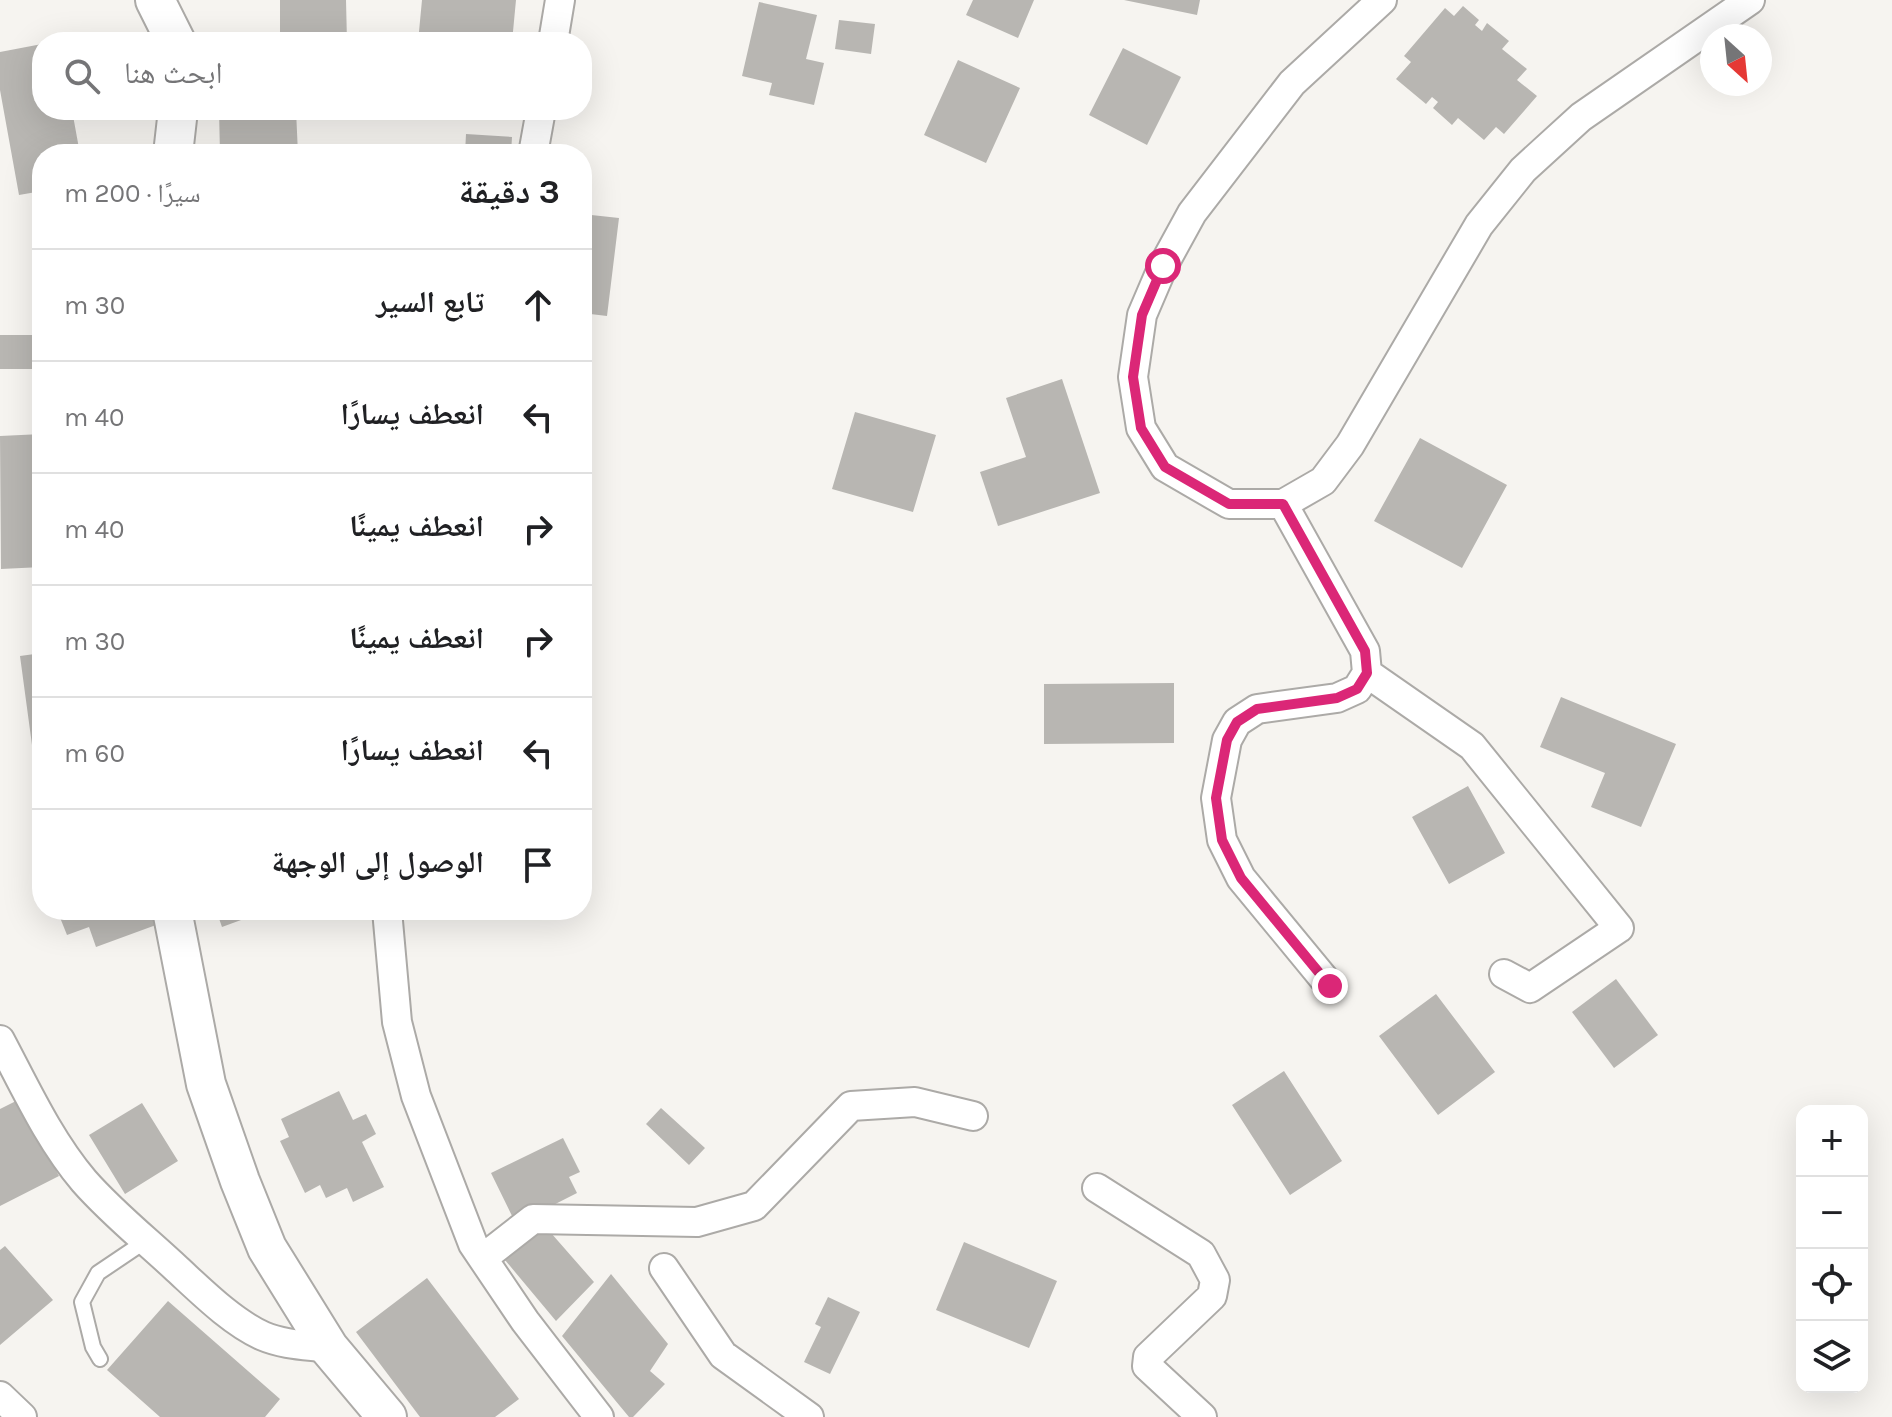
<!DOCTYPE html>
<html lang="ar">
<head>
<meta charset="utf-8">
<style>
  :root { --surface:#fff; --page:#f2f2f2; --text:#202124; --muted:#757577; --line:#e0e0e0 }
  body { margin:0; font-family:Karla,"Noto Naskh Arabic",sans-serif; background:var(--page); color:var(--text); direction:rtl }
  .controls { position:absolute; right:24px; bottom:24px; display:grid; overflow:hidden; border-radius:16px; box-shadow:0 8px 32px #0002 }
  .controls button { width:72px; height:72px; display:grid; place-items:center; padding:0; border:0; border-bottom:2px solid var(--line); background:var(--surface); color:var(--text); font:40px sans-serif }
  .compass { position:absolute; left:1700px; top:24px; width:72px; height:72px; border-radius:50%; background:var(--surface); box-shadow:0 8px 32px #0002; rotate:153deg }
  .stop { position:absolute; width:24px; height:24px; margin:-18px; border:6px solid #db2777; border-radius:50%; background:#fff }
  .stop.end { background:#db2777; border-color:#fff; box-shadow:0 2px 8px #0008 }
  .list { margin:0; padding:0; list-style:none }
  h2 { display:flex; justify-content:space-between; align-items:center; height:104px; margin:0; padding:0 32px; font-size:34px }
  h2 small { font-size:26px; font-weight:400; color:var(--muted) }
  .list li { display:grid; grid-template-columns:52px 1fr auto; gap:24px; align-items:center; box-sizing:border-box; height:112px; padding:0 32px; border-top:2px solid var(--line) }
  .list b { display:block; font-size:30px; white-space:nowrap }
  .list em { font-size:26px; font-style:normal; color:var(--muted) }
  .icon { flex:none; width:44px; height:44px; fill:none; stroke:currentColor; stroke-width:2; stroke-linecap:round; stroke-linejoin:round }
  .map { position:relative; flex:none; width:1892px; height:1417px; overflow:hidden; direction:ltr }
  .search { position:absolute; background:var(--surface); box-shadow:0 8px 32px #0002; left:32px; top:32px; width:560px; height:88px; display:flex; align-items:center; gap:20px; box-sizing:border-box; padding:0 28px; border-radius:32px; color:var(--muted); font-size:30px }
  .panel { position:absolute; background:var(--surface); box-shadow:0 8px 32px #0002; left:32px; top:144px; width:560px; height:776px; border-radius:32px; direction:rtl }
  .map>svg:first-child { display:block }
  .building { fill:#b8b6b2 }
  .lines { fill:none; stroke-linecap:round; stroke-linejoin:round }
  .lane-casing { stroke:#acaaa7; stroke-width:18 }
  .street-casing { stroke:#acaaa7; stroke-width:32 }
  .secondary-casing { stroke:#acaaa7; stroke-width:42 }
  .lane { stroke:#fff; stroke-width:14 }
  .street { stroke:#fff; stroke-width:28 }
  .secondary { stroke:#fff; stroke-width:38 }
  .route { stroke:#db2777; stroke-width:10 }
</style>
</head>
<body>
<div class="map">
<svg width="1892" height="1417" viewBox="0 0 1892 1417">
  <rect width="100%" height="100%" fill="#f6f4f0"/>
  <path class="building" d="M280,0H346L347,42H280Z
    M422,0H516L512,42H418Z
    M973,0H1034L1018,38L966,15Z
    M1124,0H1200L1197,15Z
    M759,2L817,15L806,59L824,63L814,105L769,95L772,83L742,76Z
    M1463,6L1479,20L1475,25L1482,31L1487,23L1509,41L1502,49L1527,69L1517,80L1537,96L1504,134L1496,127L1484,140L1458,118L1452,125L1433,108L1438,102L1432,97L1426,104L1396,79L1411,62L1404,56L1445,8L1454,16Z
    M839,20L875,24L871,54L835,49Z
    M42,44V110H72L80,154H42V191L19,195L0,90V52Z
    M1123,48L1181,77L1147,145L1089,115Z
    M958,60L1020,88L986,163L924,135Z
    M219,110H296L298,154H220Z
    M466,134L512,137L511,154H465Z
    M582,214L619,218L607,316L582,313Z
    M38,232H42V369H0V335H35Z
    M1062,379L1100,493L998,526L980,472L1026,457L1006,398Z
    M855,412L936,435L913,512L832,489Z
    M42,434V567L1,569L0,436Z
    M1420,438L1507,485L1462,568L1374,521Z
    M42,653V744L32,745L20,656Z
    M1174,683V743L1044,744V684Z
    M1561,697L1676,744L1641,827L1591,807L1605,773L1540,747Z
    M1468,786L1505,853L1449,884L1412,817Z
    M57,910H151L156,925L96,947L89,927L67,935Z
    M216,910H268L222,927Z
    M1616,979L1658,1035L1614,1068L1572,1012Z
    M1436,994L1495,1072L1438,1115L1379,1036Z
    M1284,1071L1342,1161L1290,1195L1232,1105Z
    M339,1091L353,1120L366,1114L376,1134L362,1142L384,1187L353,1202L347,1188L326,1198L320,1185L305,1193L280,1141L289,1137L281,1119Z
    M20,1099L59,1176L0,1206V1109Z
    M142,1103L178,1161L125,1194L89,1135Z
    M661,1108L705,1148L689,1165L646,1124Z
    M563,1138L580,1172L569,1177L577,1193L516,1224L491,1173Z
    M544,1225L594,1282L556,1321L505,1260Z
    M964,1242L1057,1281L1029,1348L936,1310Z
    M5,1246L53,1300L0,1345V1250Z
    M611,1274L668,1344L650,1371L665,1384L633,1417H629L562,1336Z
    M427,1278L519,1399L495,1417H420L356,1332Z
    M828,1297L860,1312L830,1374L804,1362L821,1327L815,1324Z
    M168,1301L280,1399L265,1417H160L107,1370Z"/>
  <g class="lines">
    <g class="lane-casing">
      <path id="lane" d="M100,1359L93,1347L82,1302L98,1273L147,1240"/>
    </g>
    <g class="street-casing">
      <path id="street" d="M1382,0L1292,83L1192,213L1163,266L1142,315L1133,377L1141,428L1165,467L1229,504H1283L1323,481L1350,445L1479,225L1523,170L1581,117L1750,0
        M553,42L560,0
        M533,154L541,110
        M1283,504L1365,651L1367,673L1357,689L1337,698L1257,709L1237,722L1227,740L1216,798L1222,840L1241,878L1330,986
        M1367,673L1472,746L1619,928L1530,988L1504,974
        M387,910L397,1022L416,1096L473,1244L525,1321L599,1417
        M0,1040C25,1087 49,1140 84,1181C112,1213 146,1240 177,1269C202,1292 232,1322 263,1336C284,1345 307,1345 329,1348
        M1097,1188L1201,1254L1215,1280L1212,1296L1148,1357L1147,1366L1202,1417
        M483,1258L533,1219L697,1222L754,1206L851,1106L915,1102L973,1116
        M664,1268L723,1355L809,1417
        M0,1396L22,1417"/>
    </g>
    <g class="secondary-casing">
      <path id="secondary" d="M155,0L176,42
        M173,154L178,110
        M172,910L206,1084L240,1181L267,1248L329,1348L387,1417"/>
    </g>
    <use href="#lane" class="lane"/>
    <use href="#street" class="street"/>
    <use href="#secondary" class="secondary"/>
  </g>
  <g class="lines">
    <path class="route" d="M1163,266L1142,315L1133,377L1141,428L1165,467L1229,504H1283L1365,651L1367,673L1357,689L1337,698L1257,709L1237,722L1227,740L1216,798L1222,840L1241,878L1330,986"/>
  </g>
</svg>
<div class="controls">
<button>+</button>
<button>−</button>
<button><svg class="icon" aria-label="locate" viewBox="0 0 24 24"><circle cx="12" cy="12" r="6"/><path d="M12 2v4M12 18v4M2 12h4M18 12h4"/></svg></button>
<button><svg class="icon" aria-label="layers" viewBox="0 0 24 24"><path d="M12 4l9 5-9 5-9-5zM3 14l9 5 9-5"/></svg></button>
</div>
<svg class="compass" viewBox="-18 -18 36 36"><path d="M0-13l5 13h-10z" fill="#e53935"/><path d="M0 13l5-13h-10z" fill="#757577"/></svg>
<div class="stop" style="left:1163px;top:266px"></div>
<div class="stop end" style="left:1330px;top:986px"></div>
<div class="search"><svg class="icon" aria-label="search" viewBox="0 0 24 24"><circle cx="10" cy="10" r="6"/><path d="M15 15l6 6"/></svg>ابحث هنا</div>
<section class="panel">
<h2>3 دقيقة<small>سيرًا · 200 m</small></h2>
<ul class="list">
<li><svg class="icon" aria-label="ahead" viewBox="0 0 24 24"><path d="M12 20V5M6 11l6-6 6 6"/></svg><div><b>تابع السير</b></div><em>30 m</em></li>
<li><svg class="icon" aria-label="left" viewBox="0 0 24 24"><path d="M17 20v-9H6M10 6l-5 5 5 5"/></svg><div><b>انعطف يسارًا</b></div><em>40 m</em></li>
<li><svg class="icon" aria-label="right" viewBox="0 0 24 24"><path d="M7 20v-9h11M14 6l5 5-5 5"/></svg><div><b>انعطف يمينًا</b></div><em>40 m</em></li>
<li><svg class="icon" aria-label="right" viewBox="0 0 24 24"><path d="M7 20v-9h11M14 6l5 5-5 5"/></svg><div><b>انعطف يمينًا</b></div><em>30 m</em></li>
<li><svg class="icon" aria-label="left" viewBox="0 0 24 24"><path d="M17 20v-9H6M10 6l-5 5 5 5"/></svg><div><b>انعطف يسارًا</b></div><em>60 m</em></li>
<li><svg class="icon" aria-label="arrive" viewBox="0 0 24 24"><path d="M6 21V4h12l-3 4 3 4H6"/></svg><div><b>الوصول إلى الوجهة</b></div></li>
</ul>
</section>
</div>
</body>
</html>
